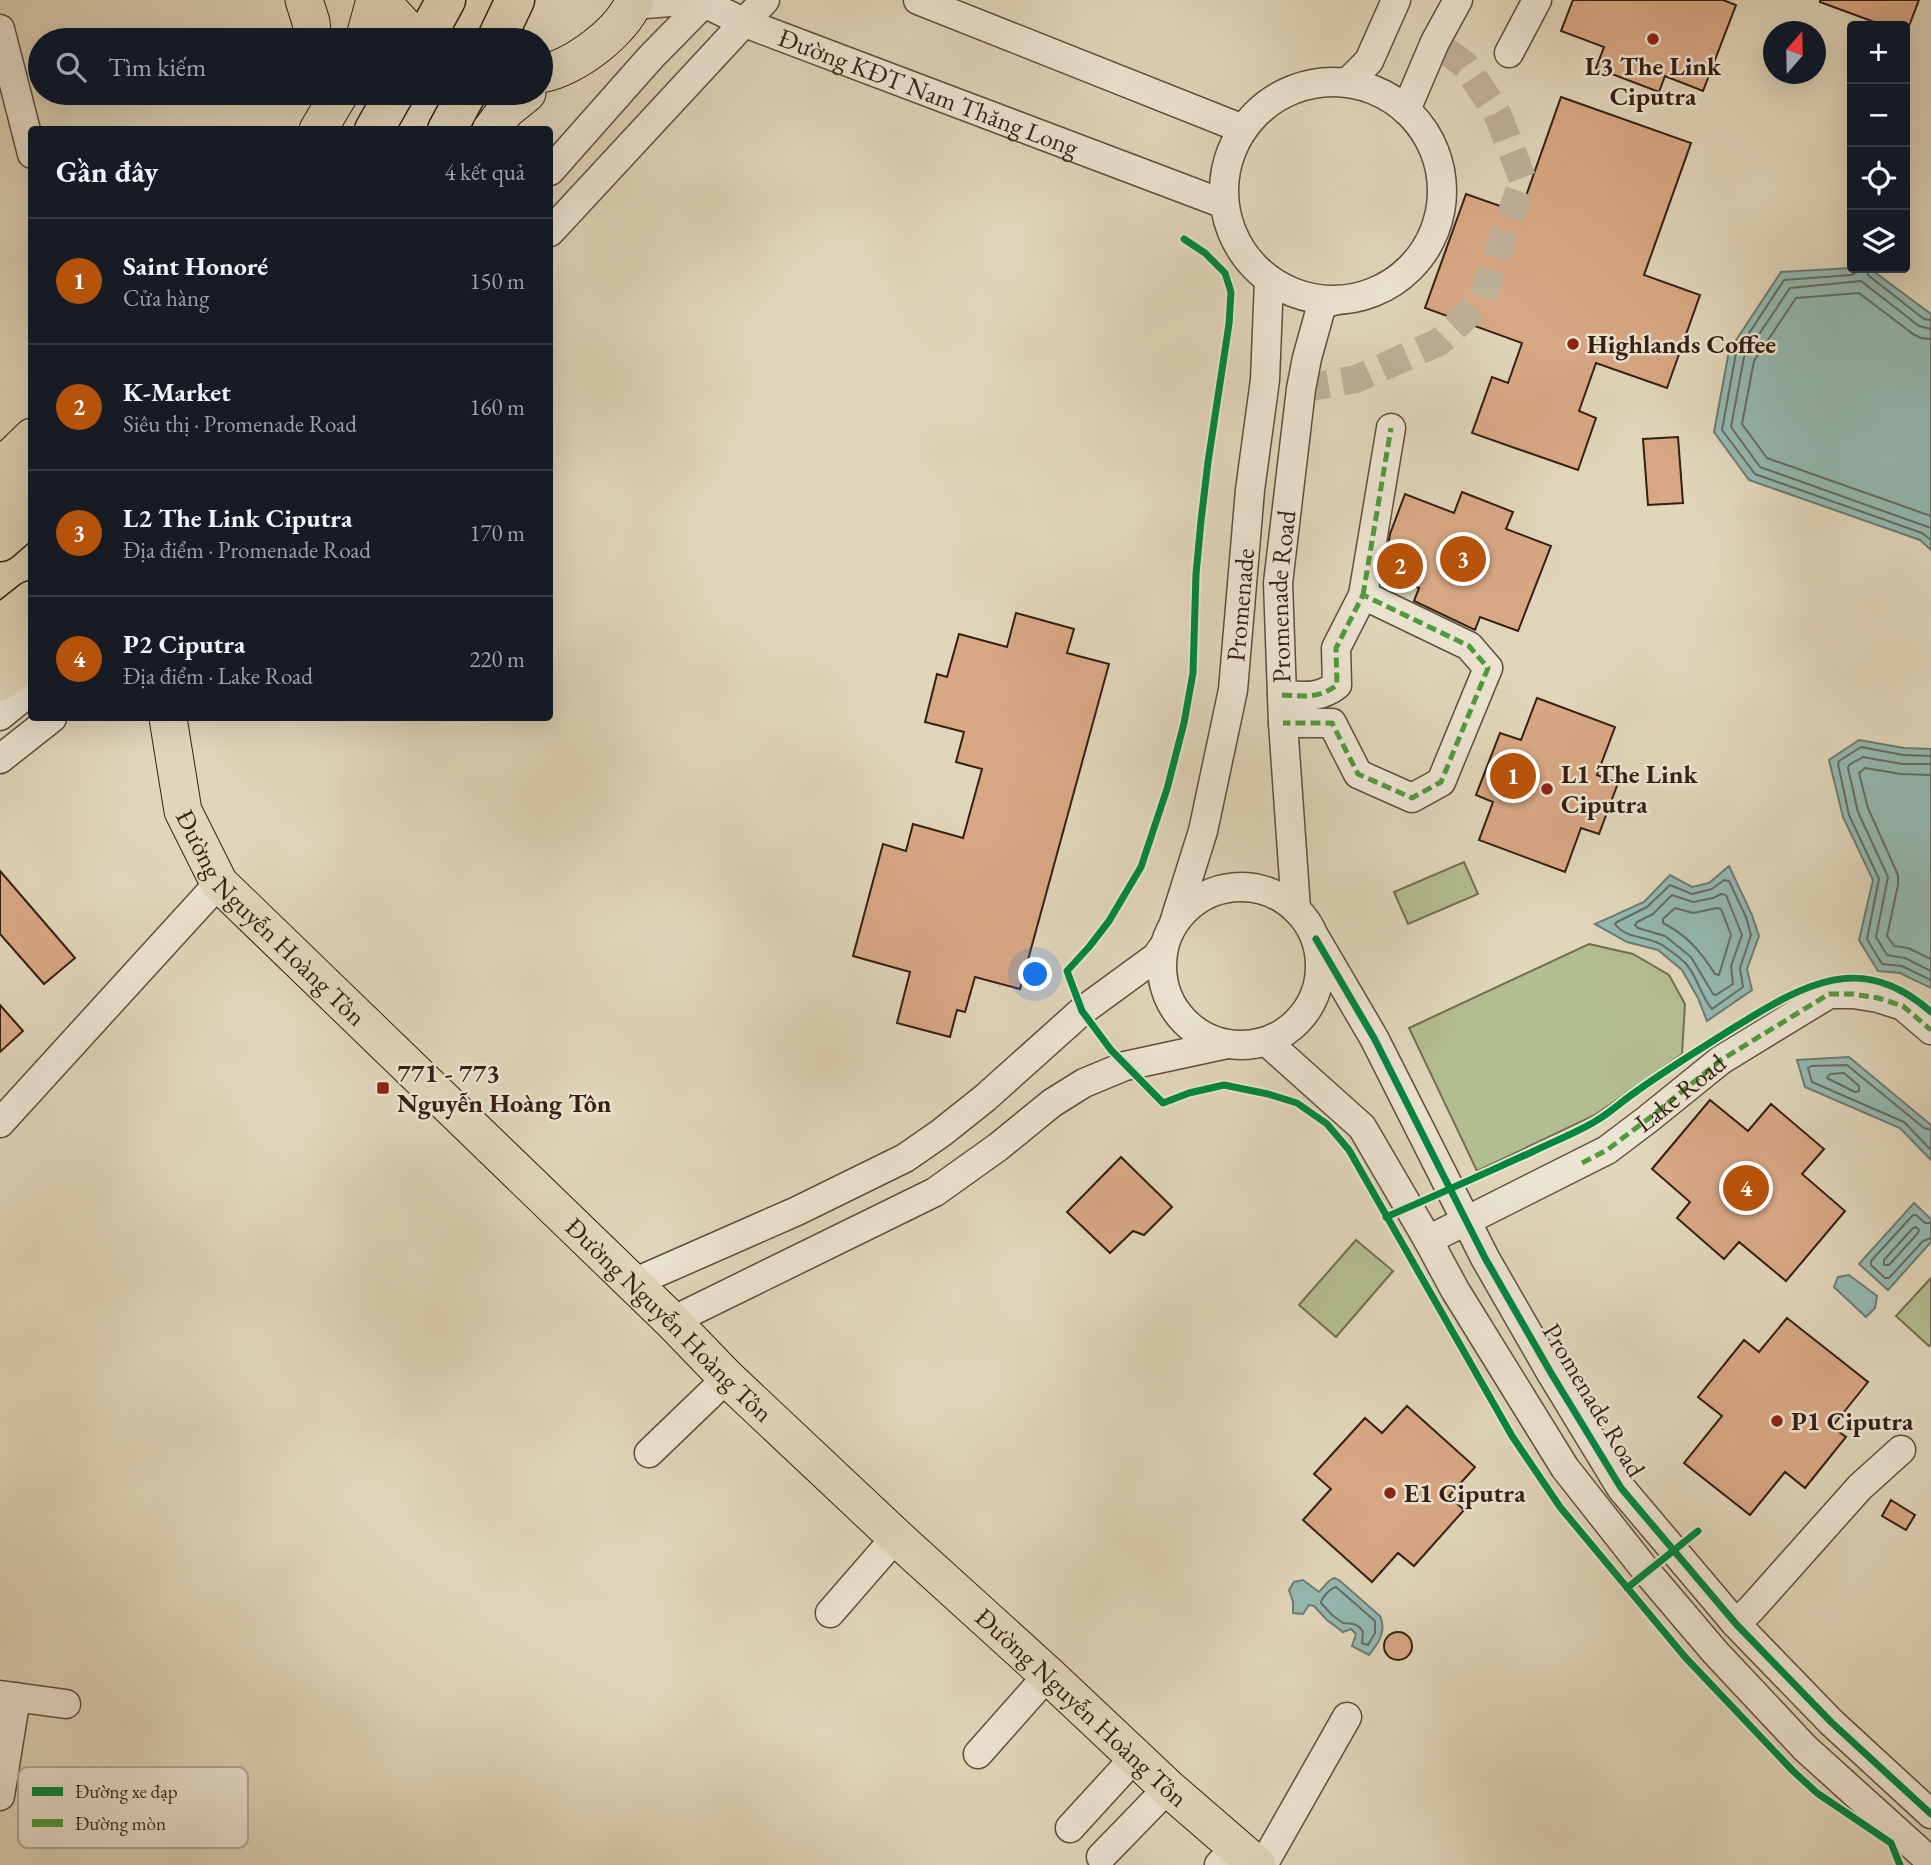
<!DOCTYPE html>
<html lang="vi">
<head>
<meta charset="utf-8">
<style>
  :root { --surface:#171b24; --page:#242831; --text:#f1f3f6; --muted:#9ea1a6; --line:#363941; --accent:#b45309 }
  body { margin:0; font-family:"EB Garamond",serif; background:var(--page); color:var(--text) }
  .controls { position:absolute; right:21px; top:21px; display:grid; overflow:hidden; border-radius:7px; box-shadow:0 7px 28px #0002 }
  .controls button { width:63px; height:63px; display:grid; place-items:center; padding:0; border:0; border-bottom:2px solid var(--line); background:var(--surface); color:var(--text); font:35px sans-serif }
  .compass { position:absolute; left:1763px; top:21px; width:63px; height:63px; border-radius:50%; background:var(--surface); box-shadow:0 7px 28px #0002; rotate:20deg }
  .you { position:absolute; left:1036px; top:975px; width:24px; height:24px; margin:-18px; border:5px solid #fff; border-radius:50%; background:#1a73e8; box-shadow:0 0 0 10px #1a73e833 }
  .badge { display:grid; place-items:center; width:46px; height:46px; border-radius:50%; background:var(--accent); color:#fff; font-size:23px; font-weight:700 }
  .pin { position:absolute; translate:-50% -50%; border:4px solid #fff; box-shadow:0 2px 7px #0006 }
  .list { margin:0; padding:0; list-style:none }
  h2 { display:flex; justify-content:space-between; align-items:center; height:91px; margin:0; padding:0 28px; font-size:30px }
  h2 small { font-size:23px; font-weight:400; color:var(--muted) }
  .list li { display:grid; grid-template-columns:46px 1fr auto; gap:21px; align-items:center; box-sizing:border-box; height:126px; padding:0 28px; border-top:2px solid var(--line) }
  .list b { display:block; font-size:26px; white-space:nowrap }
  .list p { margin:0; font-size:23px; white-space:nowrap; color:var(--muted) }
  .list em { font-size:23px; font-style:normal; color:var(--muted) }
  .icon { flex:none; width:38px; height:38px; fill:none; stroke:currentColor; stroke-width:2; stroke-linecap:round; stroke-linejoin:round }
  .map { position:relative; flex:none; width:1931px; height:1865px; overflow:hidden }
  .search { position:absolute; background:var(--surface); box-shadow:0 7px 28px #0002; left:28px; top:28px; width:525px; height:77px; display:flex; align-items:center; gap:18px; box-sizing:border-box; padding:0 24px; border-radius:38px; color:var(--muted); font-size:26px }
  .panel { position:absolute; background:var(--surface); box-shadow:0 7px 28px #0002; left:28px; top:126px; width:525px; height:595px; border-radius:7px }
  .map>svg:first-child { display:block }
  .green { fill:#b3be90; stroke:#746e52; stroke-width:2 }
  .water { fill:#94b9b2; stroke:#6e7b72; stroke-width:2 }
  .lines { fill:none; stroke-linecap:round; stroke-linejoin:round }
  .shore { stroke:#656c62; stroke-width:2 }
  .building { fill:#d8a884; stroke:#361f13; stroke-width:2 }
  .minor-tunnel { stroke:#bfb199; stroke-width:28; stroke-dasharray:28 14; stroke-linecap:butt }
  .minor-casing { stroke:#614d3d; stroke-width:31 }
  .major-casing { stroke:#361f13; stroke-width:39 }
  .highway-casing { stroke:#361f13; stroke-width:41 }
  .minor { stroke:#ece4d2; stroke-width:28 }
  .major { stroke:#e1d6ba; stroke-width:37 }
  .highway { stroke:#e1d6ba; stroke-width:38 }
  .quiet { stroke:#519a3d; stroke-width:5; stroke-dasharray:10 5; stroke-linecap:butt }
  .cycleway-casing { stroke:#ece4d2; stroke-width:11 }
  .cycleway { stroke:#00873e; stroke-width:7 }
  .poi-dot { fill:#8f2418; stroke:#ece4d2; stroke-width:2.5 }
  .labels { text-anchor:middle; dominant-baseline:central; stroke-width:5; stroke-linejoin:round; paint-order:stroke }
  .poi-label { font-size:26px; font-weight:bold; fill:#361f13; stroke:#ece4d2; text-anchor:start }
  .street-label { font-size:26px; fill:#361f13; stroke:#ece4d2 }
  .key { fill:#ece4d2; stroke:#b5a999; stroke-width:2 }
  .key-label { font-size:19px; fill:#361f13 }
</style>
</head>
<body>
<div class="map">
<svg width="1931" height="1865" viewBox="0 0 1931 1865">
  <rect width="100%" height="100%" fill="#e1d6ba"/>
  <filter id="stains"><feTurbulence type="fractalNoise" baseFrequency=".00286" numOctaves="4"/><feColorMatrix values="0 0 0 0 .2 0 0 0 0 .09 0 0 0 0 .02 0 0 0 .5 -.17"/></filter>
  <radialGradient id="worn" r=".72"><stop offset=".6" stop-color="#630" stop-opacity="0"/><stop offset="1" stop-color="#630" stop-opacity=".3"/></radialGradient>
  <path class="green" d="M1464,862L1478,894L1408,924L1394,892Z
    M1589,944L1633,954L1669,975L1685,1004L1682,1054L1595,1115L1477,1171L1409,1028Z
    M1356,1240L1393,1271L1336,1337L1299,1305Z
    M1931,1278V1344L1929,1346L1896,1316Z"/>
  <path class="water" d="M1852,268H1869L1931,314V550L1920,540L1749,480L1714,432L1729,351L1781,272Z
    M1859,740L1904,748L1931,749V988L1900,973L1878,971L1859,940L1873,880L1843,817L1829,760Z
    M1729,866L1752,915L1759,936L1747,969L1752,990L1707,1021L1698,998L1682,970L1658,950L1627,942L1595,924L1644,902L1670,875L1692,887L1709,883Z
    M1849,1057L1931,1125V1160L1900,1128L1805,1087L1797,1060Z
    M1914,1203L1931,1219V1242L1888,1290L1859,1264Z
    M1849,1275L1877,1296L1875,1308L1866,1317L1834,1287L1838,1277Z
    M1334,1578L1339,1580L1380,1616C1387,1631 1378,1644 1369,1655L1352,1646L1356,1634L1351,1629L1343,1632L1327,1620L1314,1606L1309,1605L1303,1614L1293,1613V1602L1289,1590L1294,1582L1303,1580L1319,1592L1329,1581Z"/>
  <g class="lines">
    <path class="shore" d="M1859,268L1856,273L1851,275L1784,280L1736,353L1722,430L1755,474L1922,533L1931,540
      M1865,268L1869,276L1924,319L1931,320
      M1931,329L1919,326L1861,281L1790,288L1744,357L1731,427L1760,467L1931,528
      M1931,339L1921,338L1913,334L1859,293L1796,298L1754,361L1742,424L1767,458L1931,516
      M1931,756L1903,755L1861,747L1839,761L1838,764L1849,815L1879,879L1867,939L1882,964L1902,966L1931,980
      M1931,764H1902L1863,757L1849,765L1848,768L1858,812L1888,877L1876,937L1887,955L1905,958L1931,971
      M1931,775L1901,774L1865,768L1859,773L1868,808L1898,875V885L1887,936L1894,946L1908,948L1931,959
      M1724,880L1729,881L1746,917L1751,935L1740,968L1743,987L1712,1009C1701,997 1698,978 1687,965C1681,958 1672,952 1665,947C1650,935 1626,940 1615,924L1617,922L1647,907L1670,885L1692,894L1712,889Z
      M1721,894L1726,895L1742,935L1731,966L1733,984L1716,995L1713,994L1691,957L1665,936L1638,928L1635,925L1637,922L1653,914L1672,895L1693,902L1713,898Z
      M1675,908L1693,913L1717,908L1721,909L1731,935L1719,975L1715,974C1701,952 1687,935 1663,923V919Z
      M1844,1073L1859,1086V1091L1855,1092L1827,1078L1830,1074Z
      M1931,1130L1924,1128L1847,1065L1811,1066L1808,1068L1812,1082L1904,1122L1931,1150
      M1931,1223H1925L1916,1215H1913L1871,1261V1265L1885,1278H1889L1923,1241L1931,1238
      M1916,1227L1919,1230L1918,1233L1889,1265H1884V1260L1913,1228Z
      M1336,1587L1375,1621V1633L1368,1645L1362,1643L1363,1632C1358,1623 1352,1624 1343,1623L1332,1615L1321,1603C1321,1598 1331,1588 1336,1587Z"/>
  </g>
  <path class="building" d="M1573,0H1723L1736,5L1703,91L1665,76L1659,92L1596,68L1604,47L1561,31Z
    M1820,0H1919L1909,26H1885L1820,2Z
    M1561,97L1691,143L1644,275L1700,295L1667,388L1596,363L1579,411L1596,418L1578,470L1472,433L1492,377L1508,383L1522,343L1425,308L1466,194L1520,213Z
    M1678,437L1683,503L1648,505L1643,439Z
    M1462,492L1513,512L1506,529L1551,546L1518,631L1480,617L1475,630L1414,601L1419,588L1383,574L1390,534L1405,494L1454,513Z
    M1016,613L1074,629L1067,653L1109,664L1020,989L975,977L965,1012L957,1010L950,1037L897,1023L910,972L853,956L883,844L906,851L913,824L963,838L982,769L956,762L964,732L925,722L937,674L947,677L959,634L1007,647Z
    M1537,698L1615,727L1597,775L1618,783L1599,834L1581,828L1565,872L1479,840L1493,802L1476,795L1500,733L1521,740Z
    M0,871L75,958L44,984L0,934Z
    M0,1005L23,1031L0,1052Z
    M1710,1100L1748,1131L1771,1104L1824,1149L1802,1174L1845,1211L1786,1281L1739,1242L1724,1259L1677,1218L1690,1202L1652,1169Z
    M1121,1157L1172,1207L1144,1235L1133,1231L1110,1253L1067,1212Z
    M1787,1318L1868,1382L1832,1427L1846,1437L1805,1488L1785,1472L1750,1515L1684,1463L1722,1416L1698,1397L1744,1340L1759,1352Z
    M1407,1406L1475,1467L1449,1496L1464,1510L1414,1566L1398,1553L1372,1582L1303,1520L1331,1489L1314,1474L1365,1418L1382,1433Z
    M1891,1500L1915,1515L1906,1530L1882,1516Z
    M1384 1646a14 14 0 1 1 28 0a14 14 0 1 1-28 0Z"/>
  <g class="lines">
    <path class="minor-tunnel" d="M1301,389L1356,379L1439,342L1481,302L1523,180L1497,113L1465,65L1435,42"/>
    <g class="minor-casing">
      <g id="minor">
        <path d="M918,0L1243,129"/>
        <path id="s1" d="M633,5L683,1L704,3L745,23L1224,204"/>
        <path d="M0,29L32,154"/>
        <path d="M1509,53L1537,0"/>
        <path d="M1350,80L1369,61L1396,0"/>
        <circle cx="1333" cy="191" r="109"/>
        <path d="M1406,110L1435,42L1458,0"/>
        <path d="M550,171L651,57L707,0"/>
        <path d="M550,232L765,0"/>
        <path d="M1363,595L1391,428"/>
        <path d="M1282,695C1304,696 1319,699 1337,685L1336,648L1363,595L1469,646L1488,668L1441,782L1412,798L1358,774L1332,723H1283"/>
        <path d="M0,716L32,690"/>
        <path d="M0,759L52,718"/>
        <circle cx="1241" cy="966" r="79"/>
        <path id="s2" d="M1296,909L1283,723L1278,583L1301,389L1307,358L1322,304L1337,300"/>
        <path id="s3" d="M1174,923L1203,831L1233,690L1250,490L1265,380L1269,281"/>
        <path d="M1316,939L1374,1038L1485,1258L1551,1373L1621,1488L1736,1624L1831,1722L1931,1814"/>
        <path d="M1267,1042L1362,1127L1428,1240L1455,1290L1565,1468L1647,1572L1715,1652L1805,1748L1931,1862"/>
        <path d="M0,1123L219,883"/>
        <path d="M1428,1240L1607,1150L1648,1119L1721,1060L1829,994H1853L1878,998L1903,1006L1931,1030"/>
        <path d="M631,1284L797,1211L905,1158L941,1133L985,1098L1082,1011L1156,957L1164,946"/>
        <path d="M672,1321L935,1192L998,1147L1052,1103L1084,1083L1125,1066L1227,1044"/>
        <path d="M649,1453L727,1378"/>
        <path d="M830,1613L896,1537"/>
        <path d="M1736,1624L1752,1608L1860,1487L1901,1450"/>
        <path d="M0,1695L66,1704"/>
        <path d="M978,1754L1048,1675"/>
        <path d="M0,1796L16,1697"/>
        <path d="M1070,1828L1135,1757"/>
        <path d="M1101,1857L1168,1788"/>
        <path d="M1219,1865L1237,1846"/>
        <path d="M1263,1865L1347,1717"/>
      </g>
    </g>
    <g class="major-casing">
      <g id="major">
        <path d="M304,0L311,22L313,40"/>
        <path d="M380,0L417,40"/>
        <path d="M364,40L375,0"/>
        <path d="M541,74C575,67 621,33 635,0"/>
        <path d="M318,130L340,93"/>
        <path d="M491,130L506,110L527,93"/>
        <path d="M0,468L32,437"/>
        <path d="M0,682L32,656"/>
        <path id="s4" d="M168,718L183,811L219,883L672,1321L727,1378L896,1537L1048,1675L1168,1788L1257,1865"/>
      </g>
    </g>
    <g class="highway-casing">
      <path id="highway" d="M424,40L446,0
        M496,40L515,0
        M374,130L395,93
        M447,130L467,93
        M0,509L32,480
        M0,542L32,514
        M0,625L32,600
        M0,659L32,633"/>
    </g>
    <use href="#minor" class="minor"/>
    <use href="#major" class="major"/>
    <use href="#highway" class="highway"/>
    <g class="quiet">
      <path d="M1363,595L1391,428"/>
      <path d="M1282,695C1304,696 1319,699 1337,685L1336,648L1363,595L1469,646L1488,668L1441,782L1412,798L1358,774L1332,723H1283"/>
      <path id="s5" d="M1582,1163L1607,1150L1648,1119L1721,1060L1829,994H1853L1878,998L1903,1006L1931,1030"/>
    </g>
    <g class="cycleway-casing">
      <path id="cycleway" d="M1184,239L1205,253L1225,273L1231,292L1229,324L1208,462L1201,521L1196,574L1193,673L1184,723L1167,789L1141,867L1109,921L1089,947L1067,971L1082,1011L1111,1050L1163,1103L1189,1093L1224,1085L1268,1094L1297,1103L1327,1124L1349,1150L1512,1436L1560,1507L1685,1657L1793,1771L1817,1793L1891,1843L1900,1865
        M1316,939L1374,1038L1485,1258L1551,1373L1621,1488L1736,1624L1831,1722L1931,1814
        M1386,1217C1435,1196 1483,1174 1532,1152C1552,1142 1574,1134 1594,1122C1609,1114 1622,1101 1637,1091C1667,1069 1699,1050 1730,1030C1799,988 1859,947 1931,1012
        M1627,1588L1698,1531"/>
    </g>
    <use href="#cycleway" class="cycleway"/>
  </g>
  <g class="poi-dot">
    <circle cx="1653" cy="39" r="7"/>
    <circle cx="1573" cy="344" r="7"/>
    <circle cx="1547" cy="789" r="7"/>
    <rect x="376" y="1081" width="14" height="14" rx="3.5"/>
    <circle cx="1777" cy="1421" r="7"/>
    <circle cx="1390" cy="1493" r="7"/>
  </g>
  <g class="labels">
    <g class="poi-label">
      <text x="1653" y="66" text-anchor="middle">L3 The Link<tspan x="1653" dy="30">Ciputra</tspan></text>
      <text x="1587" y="344">Highlands Coffee</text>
      <text x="1561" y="774">L1 The Link<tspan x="1561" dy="30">Ciputra</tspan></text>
      <text x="397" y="1073">771 - 773<tspan x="397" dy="30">Nguyễn Hoàng Tôn</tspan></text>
      <text x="1791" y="1421">P1 Ciputra</text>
      <text x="1404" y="1493">E1 Ciputra</text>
    </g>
    <g class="street-label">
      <text stroke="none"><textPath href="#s1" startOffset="313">Đường KĐT Nam Thăng Long</textPath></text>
      <text stroke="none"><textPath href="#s2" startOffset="313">Promenade Road</textPath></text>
      <text stroke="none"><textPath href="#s3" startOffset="326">Promenade</textPath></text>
      <text stroke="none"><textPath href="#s4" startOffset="234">Đường Nguyễn Hoàng Tôn</textPath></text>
      <text stroke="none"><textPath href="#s5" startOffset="121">Lake Road</textPath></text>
      <text stroke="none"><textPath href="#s4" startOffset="802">Đường Nguyễn Hoàng Tôn</textPath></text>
      <text transform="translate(1594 1400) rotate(59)">Promenade Road</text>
      <text stroke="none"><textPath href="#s4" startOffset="1368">Đường Nguyễn Hoàng Tôn</textPath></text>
    </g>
  </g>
  <rect x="18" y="1767" width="230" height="81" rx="10" class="key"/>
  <rect x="32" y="1787" width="31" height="9" fill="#00873e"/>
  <rect x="32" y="1819" width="31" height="8" fill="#519a3d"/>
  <g class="key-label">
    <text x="75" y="1798">Đường xe đạp</text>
    <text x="75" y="1830">Đường mòn</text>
  </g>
  <rect width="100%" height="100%" filter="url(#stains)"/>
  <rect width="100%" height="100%" fill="url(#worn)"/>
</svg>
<div class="controls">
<button>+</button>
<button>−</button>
<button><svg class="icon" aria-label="locate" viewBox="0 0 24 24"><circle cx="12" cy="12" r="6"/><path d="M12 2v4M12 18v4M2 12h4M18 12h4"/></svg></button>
<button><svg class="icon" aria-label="layers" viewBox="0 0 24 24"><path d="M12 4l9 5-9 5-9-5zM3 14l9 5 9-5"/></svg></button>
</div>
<svg class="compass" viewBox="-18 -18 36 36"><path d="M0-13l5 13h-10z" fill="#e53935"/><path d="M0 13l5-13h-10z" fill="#9ea1a6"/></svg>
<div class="you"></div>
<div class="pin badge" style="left:1513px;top:776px">1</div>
<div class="pin badge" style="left:1400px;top:566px">2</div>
<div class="pin badge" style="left:1463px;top:559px">3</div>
<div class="pin badge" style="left:1746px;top:1188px">4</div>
<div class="search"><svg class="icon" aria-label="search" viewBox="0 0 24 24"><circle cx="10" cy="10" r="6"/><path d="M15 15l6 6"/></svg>Tìm kiếm</div>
<section class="panel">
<h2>Gần đây<small>4 kết quả</small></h2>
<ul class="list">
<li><span class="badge">1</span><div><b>Saint Honoré</b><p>Cửa hàng</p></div><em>150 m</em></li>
<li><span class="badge">2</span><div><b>K-Market</b><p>Siêu thị · Promenade Road</p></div><em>160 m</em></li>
<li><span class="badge">3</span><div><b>L2 The Link Ciputra</b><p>Địa điểm · Promenade Road</p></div><em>170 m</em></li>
<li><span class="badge">4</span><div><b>P2 Ciputra</b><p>Địa điểm · Lake Road</p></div><em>220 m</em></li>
</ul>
</section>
</div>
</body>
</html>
